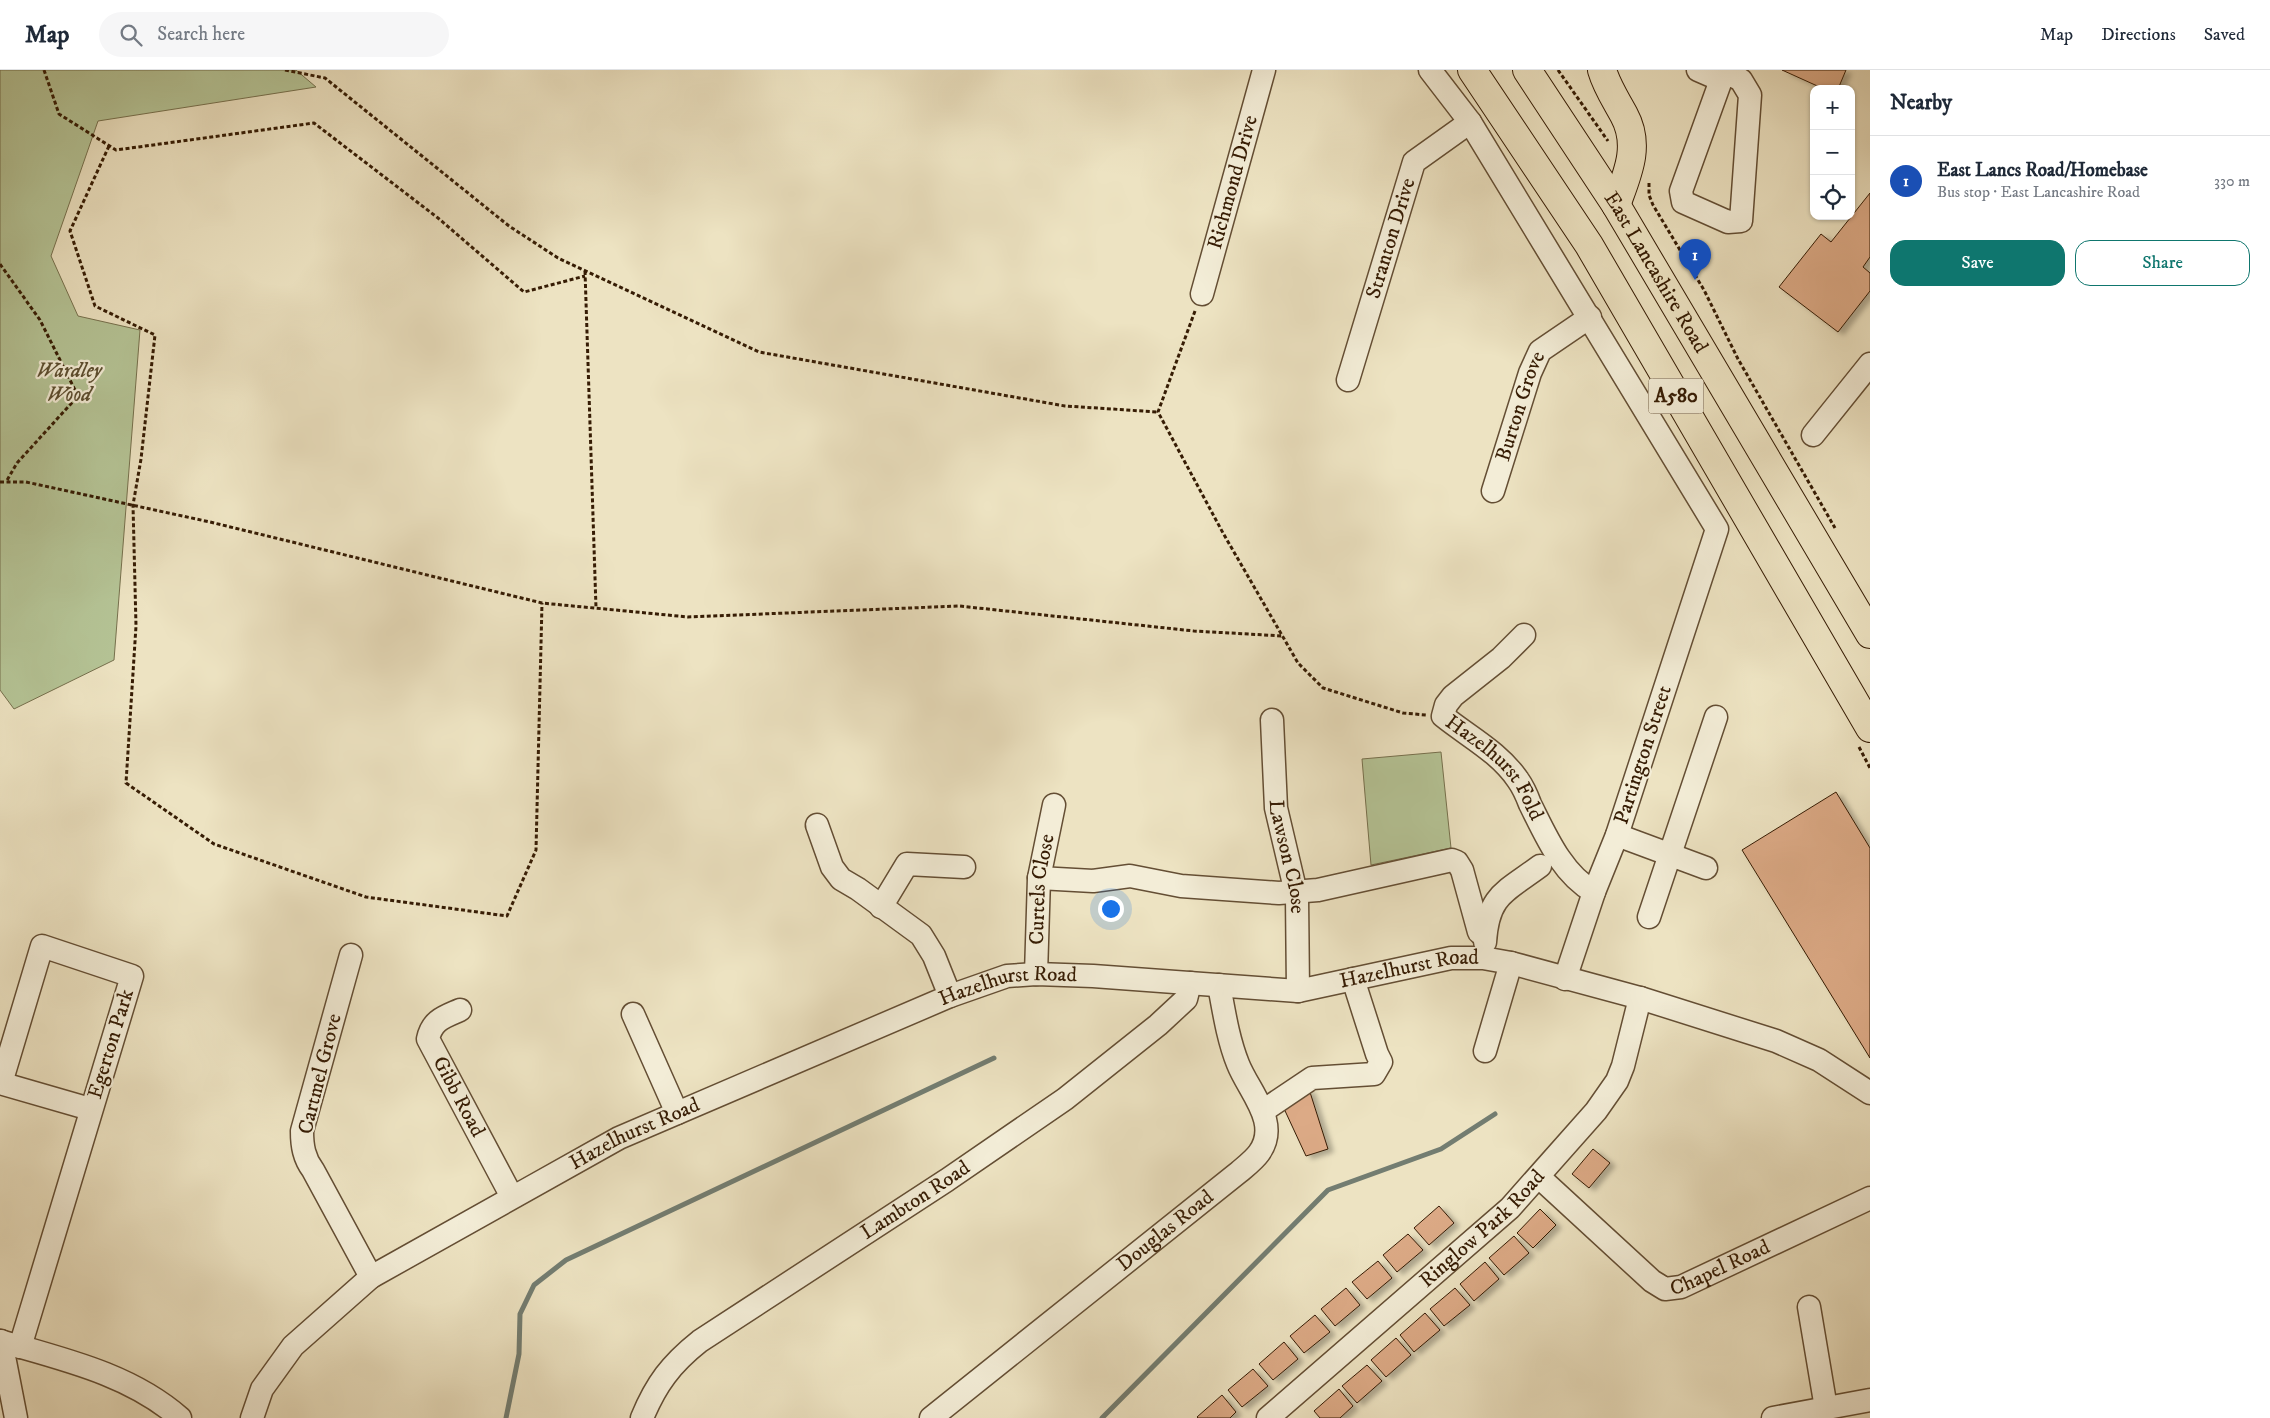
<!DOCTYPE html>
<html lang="en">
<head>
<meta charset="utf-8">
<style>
  :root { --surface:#fff; --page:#f6f6f7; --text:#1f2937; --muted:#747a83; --line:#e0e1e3; --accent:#0f766e }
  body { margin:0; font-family:"IM FELL DW Pica",serif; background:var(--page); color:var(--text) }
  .controls { position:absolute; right:15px; top:15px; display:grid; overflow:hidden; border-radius:10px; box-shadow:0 1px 4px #0004 }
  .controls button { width:45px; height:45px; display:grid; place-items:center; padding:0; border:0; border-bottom:1px solid var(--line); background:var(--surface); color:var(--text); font:25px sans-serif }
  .you { position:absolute; left:1110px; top:838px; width:18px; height:18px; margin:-12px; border:4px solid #fff; border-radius:50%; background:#1a73e8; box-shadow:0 0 0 8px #1a73e833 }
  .badge { display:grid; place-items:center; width:32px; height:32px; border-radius:50%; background:var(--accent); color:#fff; font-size:16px; font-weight:700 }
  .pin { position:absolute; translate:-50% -41px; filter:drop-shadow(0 1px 2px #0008) }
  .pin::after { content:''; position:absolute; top:26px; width:18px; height:15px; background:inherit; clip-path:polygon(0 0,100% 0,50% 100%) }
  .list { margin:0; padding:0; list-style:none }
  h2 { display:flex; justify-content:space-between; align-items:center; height:65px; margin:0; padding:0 20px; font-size:21px }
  h2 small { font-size:16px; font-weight:400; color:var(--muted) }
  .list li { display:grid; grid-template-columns:32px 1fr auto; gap:15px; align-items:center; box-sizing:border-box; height:90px; padding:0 20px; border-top:1px solid var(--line) }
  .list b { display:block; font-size:19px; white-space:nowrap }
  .list p { margin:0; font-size:16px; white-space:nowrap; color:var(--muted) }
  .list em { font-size:16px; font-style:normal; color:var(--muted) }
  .actions { display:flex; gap:10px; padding:15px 20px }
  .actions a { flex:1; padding:11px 0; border:1px solid var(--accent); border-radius:15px; text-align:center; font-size:18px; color:var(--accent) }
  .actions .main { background:var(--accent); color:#fff }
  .icon { flex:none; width:28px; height:28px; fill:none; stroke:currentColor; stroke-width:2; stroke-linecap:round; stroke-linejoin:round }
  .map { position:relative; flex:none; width:1870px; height:1348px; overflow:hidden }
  header { display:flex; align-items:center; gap:30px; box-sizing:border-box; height:70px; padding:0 25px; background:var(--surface); border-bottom:1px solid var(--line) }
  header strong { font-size:24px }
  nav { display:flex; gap:28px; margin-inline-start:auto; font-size:18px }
  .search { width:350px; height:45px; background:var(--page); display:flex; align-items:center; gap:12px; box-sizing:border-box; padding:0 18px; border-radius:28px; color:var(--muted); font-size:19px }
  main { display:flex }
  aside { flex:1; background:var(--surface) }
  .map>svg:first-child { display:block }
  .green { fill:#b5c496; stroke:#76704d }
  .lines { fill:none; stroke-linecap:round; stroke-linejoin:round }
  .stream { stroke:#737d71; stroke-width:5 }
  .building { fill:#dcaa86; stroke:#361c04; filter:url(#shadow) }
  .minor-casing { stroke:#644e34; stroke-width:25 }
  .highway-casing { stroke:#361c04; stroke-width:30 }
  .path { stroke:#361c04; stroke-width:3; stroke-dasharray:4 2.5; stroke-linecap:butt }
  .minor { stroke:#f3edd7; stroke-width:22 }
  .highway { stroke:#ede3c2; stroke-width:28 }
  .labels { text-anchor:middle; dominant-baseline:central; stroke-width:4.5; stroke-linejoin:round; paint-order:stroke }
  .shield { fill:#f3edd7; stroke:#6f5b43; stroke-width:1 }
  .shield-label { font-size:20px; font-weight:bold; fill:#361c04 }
  .street-label { font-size:21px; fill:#361c04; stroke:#f3edd7 }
  .park-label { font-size:21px; font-style:italic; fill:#5c4e30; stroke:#f3edd7 }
</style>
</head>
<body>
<header>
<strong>Map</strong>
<div class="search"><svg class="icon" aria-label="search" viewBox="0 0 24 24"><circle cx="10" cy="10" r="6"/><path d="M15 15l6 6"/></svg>Search here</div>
<nav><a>Map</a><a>Directions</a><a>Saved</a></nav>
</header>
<main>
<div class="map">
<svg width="1870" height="1348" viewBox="0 0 1870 1348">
  <defs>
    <filter id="shadow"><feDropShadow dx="5.5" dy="3" stdDeviation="2.5" flood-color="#0004"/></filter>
  </defs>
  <rect width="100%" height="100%" fill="#ede3c2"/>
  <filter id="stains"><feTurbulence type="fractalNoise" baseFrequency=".004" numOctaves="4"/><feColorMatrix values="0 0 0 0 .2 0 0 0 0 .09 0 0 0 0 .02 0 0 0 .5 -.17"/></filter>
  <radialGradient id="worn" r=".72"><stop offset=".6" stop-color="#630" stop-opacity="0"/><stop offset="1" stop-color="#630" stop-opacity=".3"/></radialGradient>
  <path class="green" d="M0,0H296L316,17L98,51L51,186L78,246L140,260L114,590L14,639L0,620Z
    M1441,682L1451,778L1371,795L1362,689Z"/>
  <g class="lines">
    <path class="stream" d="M506,1348L519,1284L520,1244L534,1215L566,1190L994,988
      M1102,1348L1328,1120L1441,1079L1495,1044"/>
  </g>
  <path class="building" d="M1782,0H1846L1838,19H1824Z
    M1870,123V187L1863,197L1870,203V221L1838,262L1779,217L1821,164L1831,172Z
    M1836,722L1870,778V988L1742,780Z
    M1309,1019L1328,1079L1306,1086L1280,1030Z
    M1593,1079L1610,1093L1589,1118L1572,1104Z
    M1439,1136L1454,1153L1429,1175L1414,1158Z
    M1540,1139L1556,1155L1533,1178L1517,1163Z
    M1408,1164L1423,1180L1397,1202L1383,1185Z
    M1514,1166L1529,1183L1504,1205L1489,1188Z
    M1378,1191L1392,1208L1367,1229L1352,1212Z
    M1485,1192L1499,1209L1474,1231L1460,1214Z
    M1346,1218L1360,1235L1335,1256L1321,1239Z
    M1455,1218L1470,1235L1444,1256L1430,1239Z
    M1425,1243L1440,1260L1414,1282L1400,1265Z
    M1315,1245L1330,1262L1304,1283L1290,1266Z
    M1396,1268L1411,1285L1386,1307L1371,1290Z
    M1284,1272L1298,1289L1273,1310L1259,1294Z
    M1367,1295L1382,1311L1357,1333L1342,1316Z
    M1253,1299L1268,1316L1242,1337L1228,1320Z
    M1339,1319L1353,1336L1340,1348H1320L1314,1341Z
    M1222,1325L1236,1342L1230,1348H1198L1197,1347Z"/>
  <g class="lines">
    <g class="minor-casing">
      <g id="minor">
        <path d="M1430,0L1470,52L1717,459L1617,765L1594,822L1565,909"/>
        <path d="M1698,0L1721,10L1681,121L1683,132L1728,152L1741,151L1750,25L1741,10L1721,0"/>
        <path id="s1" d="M1202,224L1264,0"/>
        <path id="s2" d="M1348,310L1414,92L1470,52"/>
        <path d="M1813,365L1870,294"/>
        <path id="s3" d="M1493,421L1530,303L1540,281L1590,247"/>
        <path id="s4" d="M1524,565L1501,588L1453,626L1446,635L1443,646C1469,667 1499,682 1518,710C1523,717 1527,726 1530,734C1546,766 1562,804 1594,822"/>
        <path id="s5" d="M1272,650L1276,738L1297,827L1298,921"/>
        <path d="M817,755L832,797L841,809L858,819L921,865L934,886L950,926"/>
        <path d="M1617,765L1706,798"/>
        <path d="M1039,808L1093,811L1130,806L1181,816L1279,823L1318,820L1452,790L1457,792L1462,800L1479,862L1485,866"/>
        <path d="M881,837L907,794L964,797"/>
        <path d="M1649,847L1716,647"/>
        <path d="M1485,872C1488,825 1505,822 1540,796"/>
        <path d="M351,885L302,1061C302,1076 304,1088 313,1100L371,1207"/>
        <path id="s6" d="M1036,904L1039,808L1054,735"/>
        <path id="s7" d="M460,940C444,947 432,950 428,969L512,1127"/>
        <path d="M633,944L677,1043"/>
        <path d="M1485,981L1511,893"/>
        <path d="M0,1013L90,1039"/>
        <path d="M1,1013L42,876L132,906L20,1277"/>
        <path d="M1263,1041L1312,1008L1374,1004L1381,992L1377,984L1353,909"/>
        <path id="s8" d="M1539,1107L1652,1211L1665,1219L1681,1217L1870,1128"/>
        <path d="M1809,1237L1826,1338"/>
        <path d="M0,1271C62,1289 130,1304 180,1348"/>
        <path d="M1,1271L16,1348"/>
        <path id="s9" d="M252,1348L262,1319L293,1276L371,1207L619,1068L950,926L1007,906L1036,904L1093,906L1298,921L1451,888H1483L1511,893L1640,928L1776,971L1819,990L1870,1023"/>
        <path id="s10" d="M642,1348C656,1314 671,1294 700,1271L947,1110L1065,1029L1158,955L1186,929L1190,913"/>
        <path id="s11" d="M931,1348L1239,1102C1246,1096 1254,1090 1259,1083C1281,1053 1249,1022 1238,994C1228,969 1224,942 1219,915"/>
        <path id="s12" d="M1268,1348L1510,1138L1596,1041L1617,1011L1623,996L1640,928"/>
        <path d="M1773,1348L1870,1330"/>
      </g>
    </g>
    <g class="highway-casing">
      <g id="highway">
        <path d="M1472,0L1589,175L1870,658"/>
        <path id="s13" d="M1527,0L1616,135L1870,564"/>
        <path d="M1602,0C1607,17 1616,30 1624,45C1641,76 1627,105 1616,135"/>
      </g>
    </g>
    <path class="path" d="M44,0L59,44L116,80L314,53L438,148L524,222L585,206
      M285,0L325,8L509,156L558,188L759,282L1065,336L1158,342
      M1558,0L1608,71
      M109,76L70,161L95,236L155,265L141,389L133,435L136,556L126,713L214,774L366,827L507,846L536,780L542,533
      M1649,113V125L1653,135L1704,220L1738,289L1835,458
      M0,194L40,250L78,326L17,393L6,412
      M585,201L596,538
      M1195,241L1158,342L1223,463L1298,593L1323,618L1403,643L1426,645
      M0,412H26L210,452L542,533L688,547L959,536L1194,561L1283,566
      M1859,677L1870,698"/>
    <use href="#minor" class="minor"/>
    <use href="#highway" class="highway"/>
  </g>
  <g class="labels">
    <rect class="shield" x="1648.5" y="308.5" width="55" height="35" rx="4"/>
    <g class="shield-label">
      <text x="1676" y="326">A580</text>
    </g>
    <g class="street-label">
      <text stroke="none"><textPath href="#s1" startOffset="116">Richmond Drive</textPath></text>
      <text stroke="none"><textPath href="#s2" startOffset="148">Stranton Drive</textPath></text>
      <text stroke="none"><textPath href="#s13" startOffset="240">East Lancashire Road</textPath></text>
      <text stroke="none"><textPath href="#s3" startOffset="89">Burton Grove</textPath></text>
      <text transform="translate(1643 685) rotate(-72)">Partington Street</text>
      <text stroke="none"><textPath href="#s4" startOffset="191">Hazelhurst Fold</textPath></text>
      <text stroke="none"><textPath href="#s5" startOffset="138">Lawson Close</textPath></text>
      <text stroke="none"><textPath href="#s6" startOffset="85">Curtels Close</textPath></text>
      <text stroke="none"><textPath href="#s9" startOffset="1298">Hazelhurst Road</textPath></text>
      <text stroke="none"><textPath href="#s9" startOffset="892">Hazelhurst Road</textPath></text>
      <text transform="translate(111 974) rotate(-73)">Egerton Park</text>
      <text transform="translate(320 1004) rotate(-76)">Cartmel Grove</text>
      <text stroke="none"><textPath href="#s7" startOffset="111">Gibb Road</textPath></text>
      <text stroke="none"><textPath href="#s9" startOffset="488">Hazelhurst Road</textPath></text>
      <text stroke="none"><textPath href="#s10" startOffset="355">Lambton Road</textPath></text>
      <text stroke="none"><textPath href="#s12" startOffset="286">Ringlow Park Road</textPath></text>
      <text stroke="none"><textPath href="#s11" startOffset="300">Douglas Road</textPath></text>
      <text stroke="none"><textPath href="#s8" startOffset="228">Chapel Road</textPath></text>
    </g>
    <g class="park-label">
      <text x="69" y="301">Wardley<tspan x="69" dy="24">Wood</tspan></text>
    </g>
  </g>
  <rect width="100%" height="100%" filter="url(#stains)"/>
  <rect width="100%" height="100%" fill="url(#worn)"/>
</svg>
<div class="controls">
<button>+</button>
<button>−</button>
<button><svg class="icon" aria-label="locate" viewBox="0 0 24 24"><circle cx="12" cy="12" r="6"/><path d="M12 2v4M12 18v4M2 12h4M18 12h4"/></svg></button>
</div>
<div class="you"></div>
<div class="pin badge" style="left:1695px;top:210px;background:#1a4fb4">1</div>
</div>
<aside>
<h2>Nearby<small></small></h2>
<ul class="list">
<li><span class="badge" style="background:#1a4fb4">1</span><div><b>East Lancs Road/Homebase</b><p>Bus stop · East Lancashire Road</p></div><em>330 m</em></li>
</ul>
<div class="actions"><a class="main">Save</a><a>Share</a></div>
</aside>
</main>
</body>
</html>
